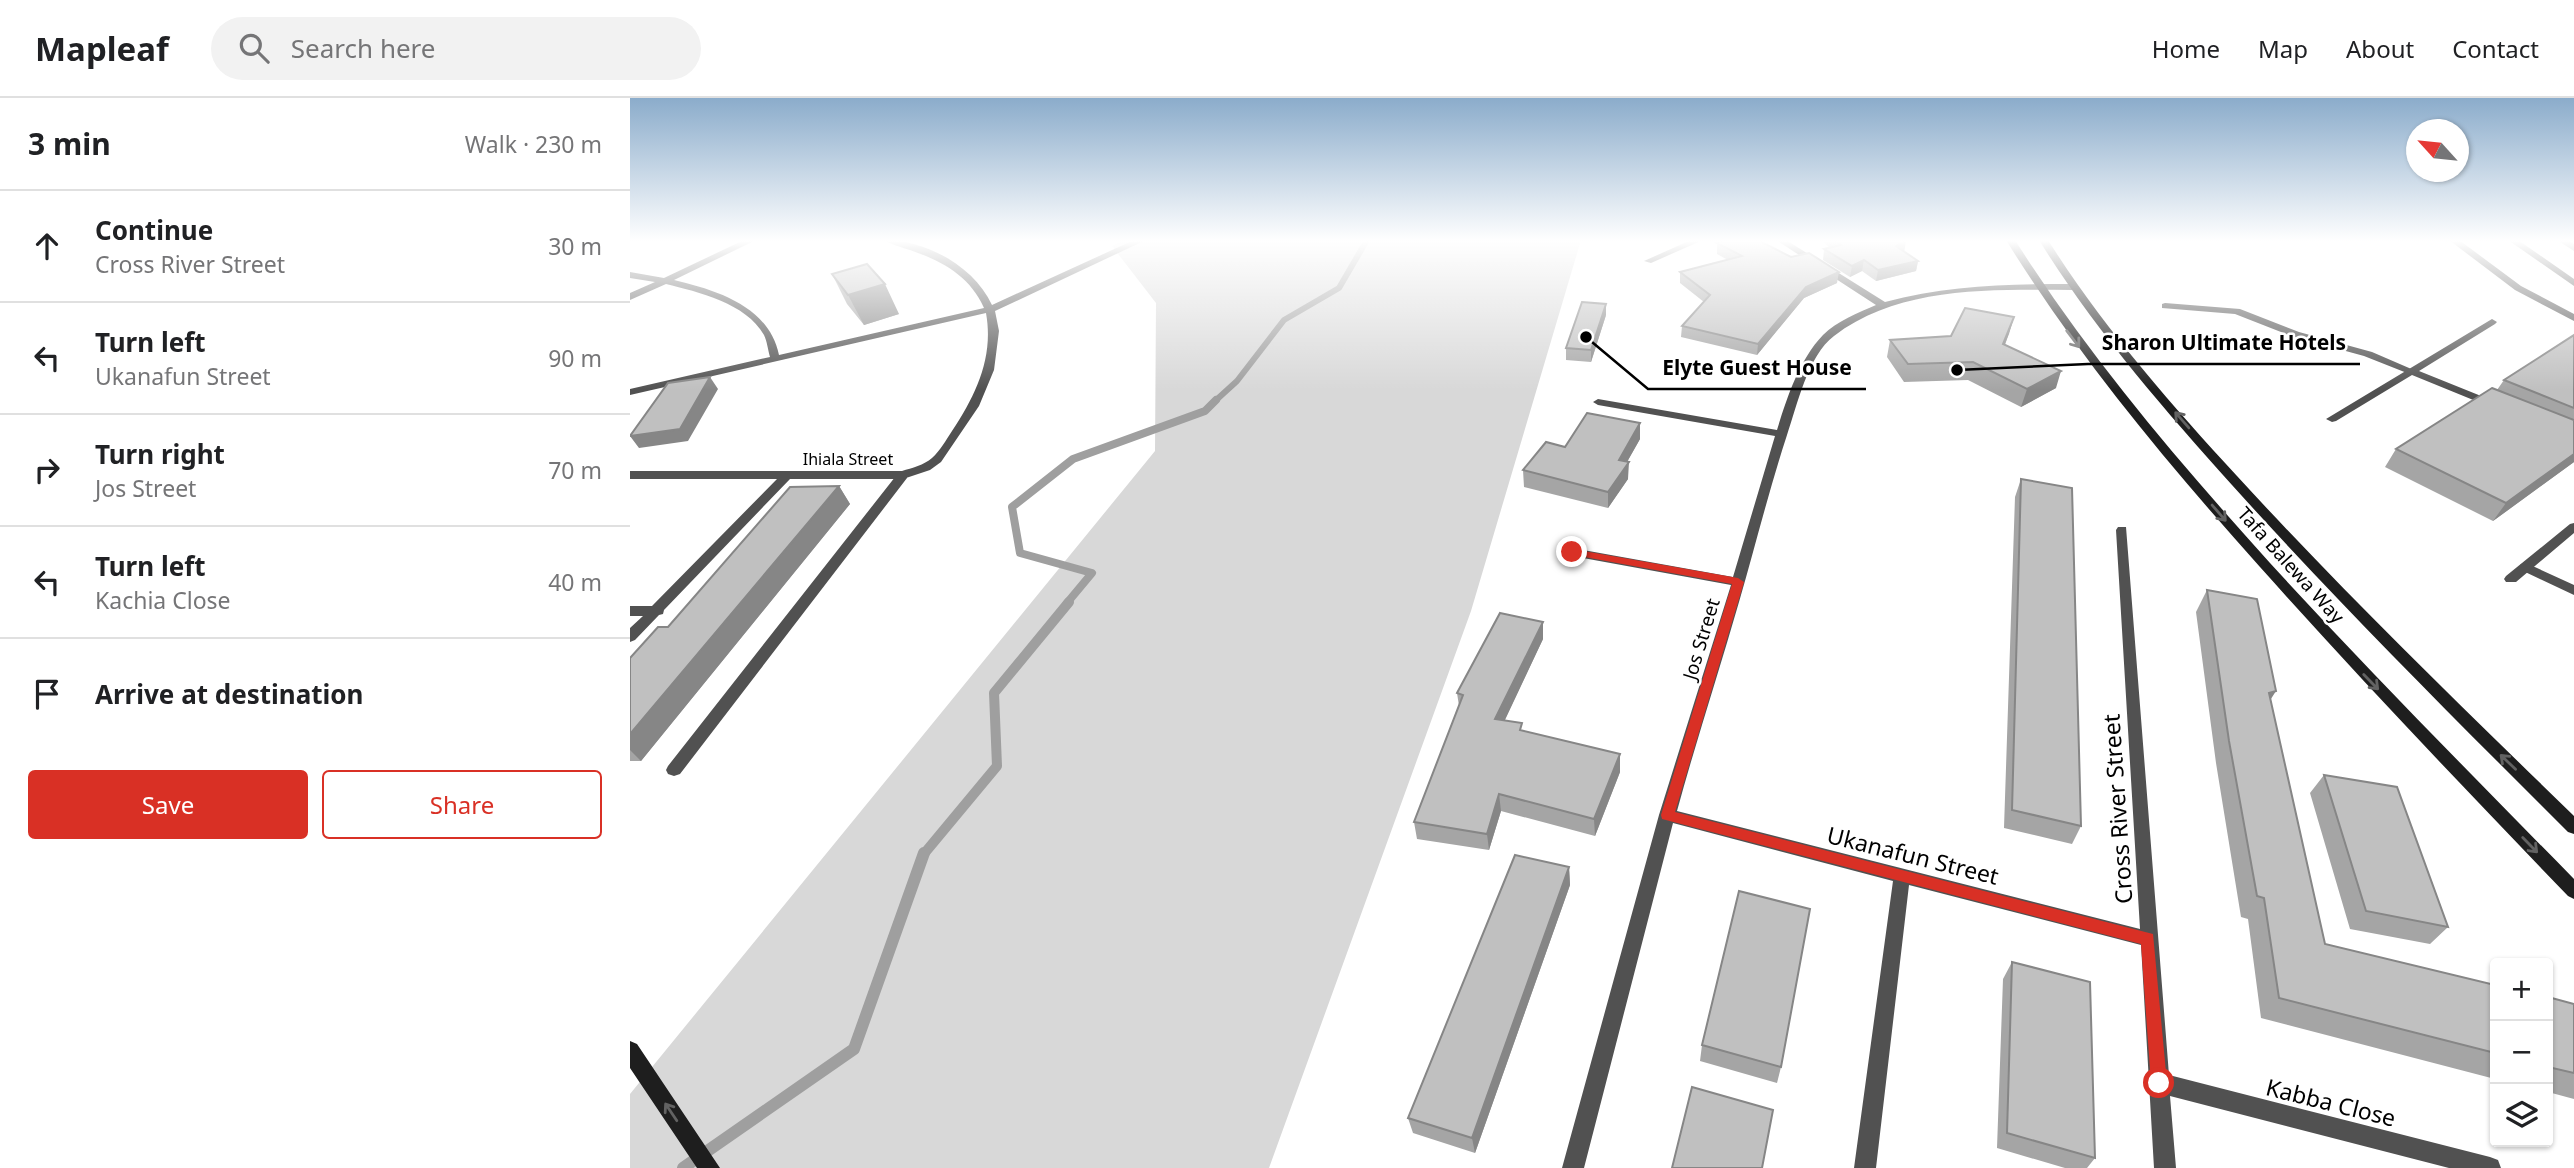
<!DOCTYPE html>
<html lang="en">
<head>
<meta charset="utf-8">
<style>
  :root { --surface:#fff; --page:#f2f2f2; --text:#202124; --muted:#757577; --line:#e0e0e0; --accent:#d93025 }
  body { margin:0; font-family:"Noto Sans",sans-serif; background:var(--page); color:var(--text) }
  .controls { position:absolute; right:21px; bottom:21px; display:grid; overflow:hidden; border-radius:7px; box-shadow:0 2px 5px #0004 }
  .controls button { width:63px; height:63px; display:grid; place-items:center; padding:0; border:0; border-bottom:2px solid var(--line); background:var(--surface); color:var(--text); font:35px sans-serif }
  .compass { position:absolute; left:1776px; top:21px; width:63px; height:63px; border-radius:50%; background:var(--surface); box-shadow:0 2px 5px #0004; rotate:297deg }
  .stop { position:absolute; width:21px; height:21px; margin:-16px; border:5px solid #d93025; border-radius:50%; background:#fff }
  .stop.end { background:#d93025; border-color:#fff; box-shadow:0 2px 7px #0008 }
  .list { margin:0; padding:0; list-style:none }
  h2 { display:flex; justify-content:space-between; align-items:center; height:91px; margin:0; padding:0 28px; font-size:30px }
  h2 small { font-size:23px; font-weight:400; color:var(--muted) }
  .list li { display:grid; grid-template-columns:46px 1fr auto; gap:21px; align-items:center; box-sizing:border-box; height:112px; padding:0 28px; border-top:2px solid var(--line) }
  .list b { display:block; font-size:26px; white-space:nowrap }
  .list p { margin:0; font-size:23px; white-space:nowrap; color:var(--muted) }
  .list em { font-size:23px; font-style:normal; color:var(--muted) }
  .actions { display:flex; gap:14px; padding:21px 28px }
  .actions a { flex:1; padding:16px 0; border:2px solid var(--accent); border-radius:7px; text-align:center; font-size:24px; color:var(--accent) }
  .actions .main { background:var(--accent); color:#fff }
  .icon { flex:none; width:38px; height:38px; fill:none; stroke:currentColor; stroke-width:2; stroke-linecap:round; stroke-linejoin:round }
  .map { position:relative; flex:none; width:1944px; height:1070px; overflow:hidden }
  header { display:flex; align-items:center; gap:42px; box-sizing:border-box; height:98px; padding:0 35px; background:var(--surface); border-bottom:2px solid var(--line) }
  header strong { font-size:33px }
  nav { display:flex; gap:38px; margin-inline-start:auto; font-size:24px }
  .search { width:490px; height:63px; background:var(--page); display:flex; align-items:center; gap:18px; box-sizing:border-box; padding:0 24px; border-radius:38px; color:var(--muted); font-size:26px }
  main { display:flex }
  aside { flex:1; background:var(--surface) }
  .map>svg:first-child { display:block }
  .green { fill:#d8d8d8 }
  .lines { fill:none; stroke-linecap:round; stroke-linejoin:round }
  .stream-far3 { stroke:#9f9f9f; stroke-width:6 }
  .stream-far2 { stroke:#9f9f9f; stroke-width:8 }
  .stream-far1 { stroke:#9f9f9f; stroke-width:10 }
  .stream { stroke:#9f9f9f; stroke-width:12 }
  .lane { fill:#515151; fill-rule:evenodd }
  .street { fill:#515151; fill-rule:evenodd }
  .secondary { fill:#1e1e1e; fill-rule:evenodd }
  .wall { fill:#a5a5a5 }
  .shaded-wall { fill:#868686 }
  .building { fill:#c0c0c0; stroke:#868686; stroke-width:2 }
  .oneway { stroke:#626262 }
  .route { fill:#d93025 }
  .labels { text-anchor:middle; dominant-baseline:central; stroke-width:5; stroke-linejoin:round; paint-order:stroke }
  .far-street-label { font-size:16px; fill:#000; stroke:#fff }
  .street-label { font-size:19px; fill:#000; stroke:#fff }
  .near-street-label { font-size:23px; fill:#000; stroke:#fff }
  .leader { fill:none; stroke:#000; stroke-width:2.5 }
  .callout-dot { fill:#000; stroke:#fff; stroke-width:2.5 }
  .callout-label { font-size:21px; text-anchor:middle; font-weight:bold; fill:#000; stroke:#fff; stroke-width:5; stroke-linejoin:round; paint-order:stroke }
</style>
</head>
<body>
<header>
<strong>Mapleaf</strong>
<div class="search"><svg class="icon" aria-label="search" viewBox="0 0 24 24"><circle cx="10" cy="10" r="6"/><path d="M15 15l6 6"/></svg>Search here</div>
<nav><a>Home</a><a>Map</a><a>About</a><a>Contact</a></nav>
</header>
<main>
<aside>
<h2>3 min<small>Walk · 230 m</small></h2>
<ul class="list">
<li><svg class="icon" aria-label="ahead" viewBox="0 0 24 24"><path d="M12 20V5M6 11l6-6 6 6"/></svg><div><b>Continue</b><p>Cross River Street</p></div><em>30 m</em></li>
<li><svg class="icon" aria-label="left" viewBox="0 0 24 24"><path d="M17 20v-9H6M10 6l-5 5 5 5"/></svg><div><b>Turn left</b><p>Ukanafun Street</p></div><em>90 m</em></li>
<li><svg class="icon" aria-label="right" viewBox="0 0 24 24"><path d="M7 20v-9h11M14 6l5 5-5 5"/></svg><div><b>Turn right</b><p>Jos Street</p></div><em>70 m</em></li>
<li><svg class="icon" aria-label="left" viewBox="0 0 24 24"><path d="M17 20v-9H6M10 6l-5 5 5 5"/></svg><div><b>Turn left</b><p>Kachia Close</p></div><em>40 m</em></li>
<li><svg class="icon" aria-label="arrive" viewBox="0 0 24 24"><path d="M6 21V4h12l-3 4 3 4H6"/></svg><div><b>Arrive at destination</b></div></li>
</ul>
<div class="actions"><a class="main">Save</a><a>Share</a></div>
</aside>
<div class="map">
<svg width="1944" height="1070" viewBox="0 0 1944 1070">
  <rect width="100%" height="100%" fill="#fff"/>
  <path class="green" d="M494,142H951L841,513L639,1070H0V996L525,353L526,205L482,148Z"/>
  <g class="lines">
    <path class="stream-far3" d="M584,304L607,283L654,222L709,190L737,142"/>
    <path class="stream-far2" d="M437,505L462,475L390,455L382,409L443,361L575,313L586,302"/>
    <path class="stream-far1" d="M293,757L367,668L364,595L439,504"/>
    <path class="stream" d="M53,1070L224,951L294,755"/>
    <path class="lane" d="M1878,142H1888L1944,181V188Z
      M1927,142H1938L1944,146V153Z
      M1535,205L1610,211L1669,234L1742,254L1786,273L1785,275H1777L1734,258L1661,238L1605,216L1532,210V206Z
      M273,373L277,374V380L50,676L44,678L38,676L36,672L38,668L269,374Z
      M1896,465L1944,487V497L1891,472L1889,469L1891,466Z"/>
    <path class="street" d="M114,142H126L44,182C86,192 139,208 149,257L354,210C340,178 312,163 280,152C271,149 262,147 254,142C296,142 344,168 362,207L504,142H516L365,213L369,233L364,272L349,308L311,364L300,372L273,381H160L34,512L33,516L29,517L5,542L0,544V530L13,518H0V508H22L147,381H0V373H272C282,370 294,367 302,360C310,353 316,342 322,333C346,297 364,259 356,215L0,297V291L140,259C138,252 137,243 134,237C116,205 68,194 36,186L0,202V195L25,184L0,180V174L34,180Z
      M1061,142H1073L1021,165L1014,163Z
      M1146,142H1156L1255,204C1317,187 1380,186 1444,186L1449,189L1444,192C1364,192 1271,187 1204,238C1178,257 1167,308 1157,337C1139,392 1125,449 1109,504C1089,574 1066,643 1047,713L1510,831L1486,432L1488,429H1496L1539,977L1860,1059L1868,1062L1871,1070H1819L1540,998L1546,1070H1524L1511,847L1279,787L1246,1070H1224L1263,783L1043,725L954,1070H932L1029,717L1101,487L942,458L936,454L942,450L1103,479L1145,338L968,307L963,304L968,301L1147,332C1157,300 1169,262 1193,237C1207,223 1228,215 1246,207Z
      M1819,142H1829L1891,188L1944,216V223L1885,192Z
      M1862,221L1867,224L1865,226L1789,273L1866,304V308H1858L1782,277L1706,323L1702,324L1696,321Z
      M1944,425V435L1886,484H1876L1874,481L1876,478L1940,426Z"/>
    <path class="secondary" d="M1376,142H1385C1459,259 1548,363 1640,465C1739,573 1842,677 1944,781V801L1938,798C1834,690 1730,581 1630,469C1537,365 1449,260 1376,142Z
      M1409,142H1418C1472,228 1539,304 1607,378C1715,496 1830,607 1944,718V736L1938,734C1824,620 1710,507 1602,387C1533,310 1464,231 1409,142Z
      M0,943L7,946L90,1070H67L0,970Z"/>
  </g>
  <path class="wall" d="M1191,142H1276L1274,154L1288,163L1286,173L1246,183L1232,173L1220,179L1193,162L1194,151L1200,150Z
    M1087,145L1207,185L1174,200L1127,257L1051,239L1052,228L1074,204L1050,185V174L1098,162L1087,156Z
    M202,176L269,216L234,227L217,206Z
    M976,217L961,264L936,262V250Z
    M1384,219L1375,247L1426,290L1391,309L1338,282L1274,284L1257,259L1260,242L1321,238Z
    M1944,237V364L1863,423L1755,369L1766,351L1867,292L1874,282Z
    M1010,325V341L997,364L998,381L978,410L894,389L893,372L935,349Z
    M1391,381L1451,728L1442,746L1374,730L1385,399Z
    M209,388L220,406L11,663H0V560Z
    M1577,492L1640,602L1695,846L1865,887V981L1631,920L1618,821L1611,819L1586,665L1566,514Z
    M913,524V541L874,623L893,633L990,674L965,738L871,713L859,752L787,741L784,724L829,608L827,595Z
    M1694,677L1818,829L1800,846L1720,831L1680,695Z
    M939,769L940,787L845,1055L783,1035L778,1020Z
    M1382,864L1465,1060L1457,1070H1435L1367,1050L1373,881Z
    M1918,899L1944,906V1001L1918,994Z
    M1072,947L1151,969L1147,985L1070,963Z"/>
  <path class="shaded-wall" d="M1276,143L1274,154L1266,148Z
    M1234,162L1232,173L1220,179L1222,168Z
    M1288,163L1286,173L1246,183L1248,172Z
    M1209,174L1207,185L1174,200L1127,257L1128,246L1176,189Z
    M255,186L269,216L234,227L218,197Z
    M976,206V217L961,264V252Z
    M1384,219L1379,236L1368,263L1373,246Z
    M1431,273L1426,290L1391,309L1397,291Z
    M80,279L88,291L58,343L9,350L0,338Z
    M1010,325V341L989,378V362Z
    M1944,356V364L1863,423L1876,405Z
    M999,364L998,381L978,410V394Z
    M209,388L220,406L11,663L0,652V636Z
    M913,524V541L867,639L865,621Z
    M1646,593L1632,615L1639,595Z
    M990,656V674L965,738L964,721Z
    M869,696L871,713L859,752L857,736Z
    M939,769L940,787L845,1055L842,1040Z"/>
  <path class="building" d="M1096,142H1128L1161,159L1179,155L1209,174L1176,189L1128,246L1052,228L1080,197L1050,174L1112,158L1087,145Z
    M1205,142H1276L1266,148L1288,163L1248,172L1234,162L1222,168L1194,151L1211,147Z
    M237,166L255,186L218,197L202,176Z
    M952,204L976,206L961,252L936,250Z
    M1335,210L1384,219L1373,246L1431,273L1397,291L1343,264L1278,266L1260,242L1321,238Z
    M1944,237V310L1874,282Z
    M80,279L50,331L0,338L38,285Z
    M1862,290L1944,322V356L1876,405L1766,351Z
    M957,315L1010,325L989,362L999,364L978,394L893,372L916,344L935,349Z
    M1391,381L1442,390L1451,728L1382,712Z
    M209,388L0,636V560L28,529H38L160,389Z
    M1577,492L1627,501L1646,593L1639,595L1695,846L1865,887V955L1649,900L1634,800L1627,798L1599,643Z
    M870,515L913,524L865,621L892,625L890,632L990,656L964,721L869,696L857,736L784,724L833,597L827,595Z
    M1694,677L1767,689L1818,829L1736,813Z
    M885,757L939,769L842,1040L778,1020Z
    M1109,793L1180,811L1151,969L1072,947Z
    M1382,864L1460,884L1465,1060L1377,1035Z
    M1918,899L1944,906V975L1918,969Z
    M1062,989L1143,1012L1132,1070H1042Z"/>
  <defs><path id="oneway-shaft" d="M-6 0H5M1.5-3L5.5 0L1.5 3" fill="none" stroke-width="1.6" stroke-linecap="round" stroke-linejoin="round" transform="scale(1.75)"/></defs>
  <g class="oneway">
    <use href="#oneway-shaft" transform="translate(1443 241) rotate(53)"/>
    <use href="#oneway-shaft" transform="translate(1552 322) rotate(-131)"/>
    <use href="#oneway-shaft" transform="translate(1589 415) rotate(49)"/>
    <use href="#oneway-shaft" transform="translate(1741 584) rotate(46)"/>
    <use href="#oneway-shaft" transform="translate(1878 664) rotate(-136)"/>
    <use href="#oneway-shaft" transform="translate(1900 747) rotate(46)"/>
    <use href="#oneway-shaft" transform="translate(41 1014) rotate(-124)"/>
  </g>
  <linearGradient id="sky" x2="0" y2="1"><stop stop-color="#8baccb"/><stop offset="0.49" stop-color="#fff"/><stop offset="1" stop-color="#fff" stop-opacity="0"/></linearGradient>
  <rect width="1944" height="292" fill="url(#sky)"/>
  <path class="route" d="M942,451L1108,480L1114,484L1045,714L1523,836L1537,985L1535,991H1523L1521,985L1511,846L1032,721L1031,717L1102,486L938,456L937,454Z"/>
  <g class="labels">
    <g class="far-street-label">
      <text x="218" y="361">Ihiala Street</text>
    </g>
    <g class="street-label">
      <text transform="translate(1661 467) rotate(48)">Tafa Balewa Way</text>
      <text transform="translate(1071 541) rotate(-73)">Jos Street</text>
    </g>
    <g class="near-street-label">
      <text transform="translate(1487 711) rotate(-94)">Cross River Street</text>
      <text transform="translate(1283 757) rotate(14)">Ukanafun Street</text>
      <text transform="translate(1701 1004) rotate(14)">Kabba Close</text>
    </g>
  </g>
  <path class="leader" d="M1327 272L1458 266H1730M956 239L1018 291H1236"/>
  <g class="callout-dot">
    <circle cx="1327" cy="272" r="7"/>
    <circle cx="956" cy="239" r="7"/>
  </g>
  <g class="callout-label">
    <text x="1594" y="252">Sharon Ultimate Hotels</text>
    <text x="1127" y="277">Elyte Guest House</text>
  </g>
</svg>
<div class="controls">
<button>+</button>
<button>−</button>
<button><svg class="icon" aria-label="layers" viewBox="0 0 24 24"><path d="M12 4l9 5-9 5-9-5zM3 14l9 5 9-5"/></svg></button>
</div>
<svg class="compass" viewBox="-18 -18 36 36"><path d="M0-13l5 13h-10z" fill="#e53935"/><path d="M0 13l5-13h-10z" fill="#757577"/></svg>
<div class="stop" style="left:1529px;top:985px"></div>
<div class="stop end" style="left:942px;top:454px"></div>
</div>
</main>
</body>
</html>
